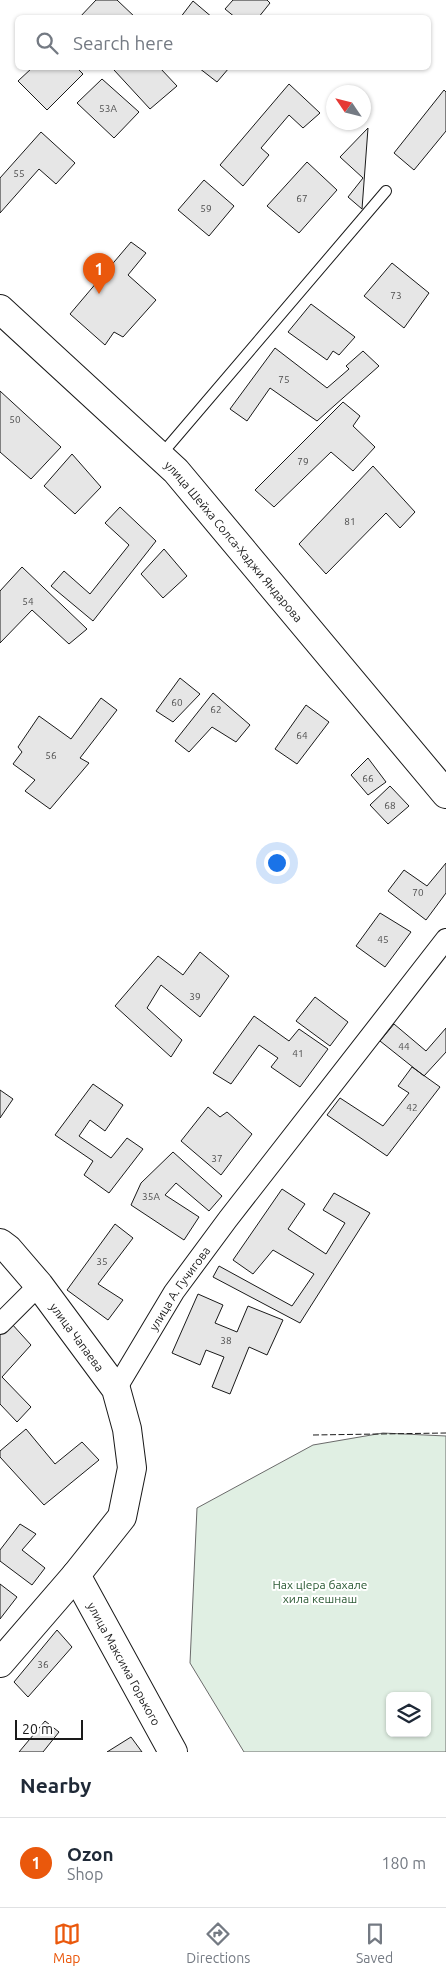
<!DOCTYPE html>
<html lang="en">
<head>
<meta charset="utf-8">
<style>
  :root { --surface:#fff; --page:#f6f6f7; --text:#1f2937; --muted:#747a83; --line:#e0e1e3; --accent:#ea580c }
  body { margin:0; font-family:Ubuntu,sans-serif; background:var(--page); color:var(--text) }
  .controls { position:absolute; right:15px; bottom:15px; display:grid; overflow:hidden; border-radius:8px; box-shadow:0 1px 4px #0004 }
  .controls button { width:45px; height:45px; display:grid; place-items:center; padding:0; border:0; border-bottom:1px solid var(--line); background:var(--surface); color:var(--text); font:25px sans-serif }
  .compass { position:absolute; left:326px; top:85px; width:45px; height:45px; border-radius:50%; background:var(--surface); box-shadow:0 1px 4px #0004; rotate:305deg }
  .scale { position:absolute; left:15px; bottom:12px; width:68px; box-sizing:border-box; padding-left:5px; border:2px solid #1a1a1a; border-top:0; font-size:14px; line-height:18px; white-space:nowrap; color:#1a1a1a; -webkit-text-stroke:4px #fff; paint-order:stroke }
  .you { position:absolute; left:276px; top:862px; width:18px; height:18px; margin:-12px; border:4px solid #fff; border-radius:50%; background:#1a73e8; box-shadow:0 0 0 8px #1a73e833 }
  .badge { display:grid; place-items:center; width:32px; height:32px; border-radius:50%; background:var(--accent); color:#fff; font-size:16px; font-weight:700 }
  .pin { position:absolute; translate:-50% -41px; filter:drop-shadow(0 1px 2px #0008) }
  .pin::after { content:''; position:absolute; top:26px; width:18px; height:15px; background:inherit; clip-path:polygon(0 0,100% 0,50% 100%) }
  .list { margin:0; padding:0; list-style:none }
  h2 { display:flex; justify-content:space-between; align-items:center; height:65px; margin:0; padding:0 20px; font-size:21px }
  h2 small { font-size:16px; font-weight:400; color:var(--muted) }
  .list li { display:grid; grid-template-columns:32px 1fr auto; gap:15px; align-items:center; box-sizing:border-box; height:90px; padding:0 20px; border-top:1px solid var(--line) }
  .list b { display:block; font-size:19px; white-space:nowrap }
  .list p { margin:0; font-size:16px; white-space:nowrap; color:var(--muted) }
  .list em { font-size:16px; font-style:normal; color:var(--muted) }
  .icon { flex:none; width:28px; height:28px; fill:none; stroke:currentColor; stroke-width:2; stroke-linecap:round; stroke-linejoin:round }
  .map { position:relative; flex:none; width:446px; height:1752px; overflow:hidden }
  .search { position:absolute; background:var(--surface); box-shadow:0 1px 4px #0004; left:15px; right:15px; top:15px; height:55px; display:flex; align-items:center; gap:12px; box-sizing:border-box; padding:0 18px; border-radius:8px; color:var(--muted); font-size:19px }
  .sheet { height:155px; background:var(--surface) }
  nav { display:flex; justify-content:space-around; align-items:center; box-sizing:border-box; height:70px; border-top:1px solid var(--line); background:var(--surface); font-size:14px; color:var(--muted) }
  nav a { display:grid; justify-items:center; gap:2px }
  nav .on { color:var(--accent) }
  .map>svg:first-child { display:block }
  .green { fill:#e0efe3; stroke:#6a6a6a; fill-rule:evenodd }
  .building { fill:#e6e6e6; stroke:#1a1a1a }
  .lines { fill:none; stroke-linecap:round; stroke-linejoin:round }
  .lane-casing { stroke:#1a1a1a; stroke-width:12 }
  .street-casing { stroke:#1a1a1a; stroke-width:22 }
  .secondary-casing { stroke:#1a1a1a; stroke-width:30 }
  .lane { stroke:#fff; stroke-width:10 }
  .street { stroke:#fff; stroke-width:20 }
  .secondary { stroke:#fff; stroke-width:28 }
  .fence { stroke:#1a1a1a; stroke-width:1; stroke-dasharray:6 2.5; stroke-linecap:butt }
  .labels { text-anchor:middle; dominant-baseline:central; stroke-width:4; stroke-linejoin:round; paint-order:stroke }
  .number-label { font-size:10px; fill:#4d4d4d }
  .street-label { font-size:12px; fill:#1a1a1a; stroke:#fff }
  .park-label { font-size:12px; fill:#2b5a34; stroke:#fff }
</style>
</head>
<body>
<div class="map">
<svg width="446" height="1752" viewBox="0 0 446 1752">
  <rect width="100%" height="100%" fill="#fff"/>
  <path class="green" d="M383,1433L446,1436V1752H244L190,1663L197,1508L313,1445ZM390,1696H427V1733H390Z"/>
  <path class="building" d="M96,0H117L136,18H79Z
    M233,0H267L270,3L258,18H236L225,9Z
    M193,1L213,18H180Z
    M32,68H77L83,74L47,110L18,81Z
    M118,68H160L177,86L150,109L114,70Z
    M199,68H229L217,82Z
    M102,79L139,112L114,138L77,103Z
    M289,84L320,113L303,128L289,115L261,148L269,155L243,186L220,165Z
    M444,90L446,92V131L414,170L394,153Z
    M368,128L362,209L348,197L363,178L340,157Z
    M41,132L75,163L56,184L39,169L0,213V178Z
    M307,162L337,190L299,233L267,206Z
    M204,180L234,206L209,236L178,210Z
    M131,242L146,253L128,275L156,300L123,337L114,332L105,345L70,314Z
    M392,263L429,293L404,328L364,296Z
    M311,304L355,337L339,355L333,351L327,360L288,332Z
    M275,348L327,388L349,369L346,366L363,351L379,366L317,421L270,388L247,421L230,409Z
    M0,391L61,447L31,479L0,452Z
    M343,402L360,416L353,426L375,447L353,471L331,452L274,507L255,490Z
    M72,454L101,487L75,514L44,486Z
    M373,466L415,512L400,528L386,513L326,574L299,544Z
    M120,507L156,541L93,621L51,586L64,571L90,594L129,545L105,523Z
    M164,549L187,576L163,598L141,574Z
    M22,567L87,629L69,644L32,610L0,643V591Z
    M180,678L200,694L173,722L156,711Z
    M213,693L250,725L236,742L212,727L189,752L175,741Z
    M101,698L117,710L80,758L89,763L50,809L25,791L35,780L13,764L22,752L18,747L39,716L71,739Z
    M306,705L329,722L297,764L275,749Z
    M368,758L386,782L368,795L351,775Z
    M390,786L409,806L388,824L370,805Z
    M446,863V893L426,920L388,891L404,870L427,886Z
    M380,913L411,932L385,967L356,946Z
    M200,952L229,976L200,1017L161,985L147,1008L182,1040L171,1057L115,1006L158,956L183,975Z
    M315,997L348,1022L330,1046L296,1021Z
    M254,1016L289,1041L299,1029L328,1049L300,1087L271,1067L278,1058L259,1045L231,1084L213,1073Z
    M394,1024L426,1051L446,1028V1052L424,1076L380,1041Z
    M412,1067L440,1087L387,1156L327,1115L340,1098L383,1126L409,1093L398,1086Z
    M93,1084L123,1105L105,1131L90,1120L79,1136L111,1158L127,1138L143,1149L109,1193L84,1175L93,1161L55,1135Z
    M0,1090L13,1099L0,1118Z
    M208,1107L220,1117L227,1112L252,1134L221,1175L181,1141Z
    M173,1152L222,1196L209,1211L176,1183L165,1195L199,1217L184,1240L131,1205L141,1183Z
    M282,1189L305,1204L288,1229L326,1254L345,1223L323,1210L334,1193L370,1213L300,1323L213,1277L219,1266L292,1306L314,1274L273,1250L253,1274L233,1260Z
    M115,1224L133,1238L98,1284L123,1300L108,1320L67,1290Z
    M198,1294L223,1305L215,1323L237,1332L248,1306L283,1320L267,1355L249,1347L230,1394L212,1387L224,1357L206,1350L200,1365L172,1353Z
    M11,1323L31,1345L2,1377L31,1407L17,1422L0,1404V1335Z
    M26,1429L55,1464L82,1442L99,1460L44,1505L0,1457V1451Z
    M20,1524L36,1534L22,1550L45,1568L32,1585L0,1561V1550Z
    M0,1584L17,1597L0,1619Z
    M57,1630L72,1647L28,1697L14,1682Z
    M45,1721L59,1732L43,1752H19Z
    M131,1737L142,1752H107Z"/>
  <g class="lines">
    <g class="lane-casing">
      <path id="lane" d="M160,456L386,191"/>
    </g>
    <g class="street-casing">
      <g id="street">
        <path d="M0,1324L39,1285"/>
        <path id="s1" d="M116,1389L174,1292L228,1219L446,939"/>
      </g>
    </g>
    <g class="secondary-casing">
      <g id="secondary">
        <path id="s2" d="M0,309L176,471L446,794"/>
        <path id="s3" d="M0,1243L8,1249L39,1285L116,1389L127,1429L132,1468L122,1517L76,1575L0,1663"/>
        <path id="s4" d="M76,1575L173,1752"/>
      </g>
    </g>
    <use href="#lane" class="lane"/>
    <use href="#street" class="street"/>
    <use href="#secondary" class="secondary"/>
    <path class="fence" d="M313,1435L446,1433"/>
  </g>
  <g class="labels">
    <g class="number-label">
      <text x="108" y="108">53А</text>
      <text x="19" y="173">55</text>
      <text x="302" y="198">67</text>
      <text x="206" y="208">59</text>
      <text x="396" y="295">73</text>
      <text x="284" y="379">75</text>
      <text x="15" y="419">50</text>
      <text x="303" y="461">79</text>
      <text x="350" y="521">81</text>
      <text x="28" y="601">54</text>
      <text x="177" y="702">60</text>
      <text x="216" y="709">62</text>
      <text x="302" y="735">64</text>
      <text x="51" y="755">56</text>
      <text x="368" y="778">66</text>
      <text x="390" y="805">68</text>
      <text x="418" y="892">70</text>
      <text x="383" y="939">45</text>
      <text x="195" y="996">39</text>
      <text x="404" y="1046">44</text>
      <text x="298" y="1053">41</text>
      <text x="412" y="1107">42</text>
      <text x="217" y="1158">37</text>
      <text x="151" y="1196">35А</text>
      <text x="102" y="1261">35</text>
      <text x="226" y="1340">38</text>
      <text x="43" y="1664">36</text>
    </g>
    <g class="street-label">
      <text stroke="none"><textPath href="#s2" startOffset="330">улица Шейха Солса-Хаджи Яндарова</textPath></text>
      <text stroke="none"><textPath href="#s1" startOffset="119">улица А. Гучигова</textPath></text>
      <text stroke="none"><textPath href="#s3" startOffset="122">улица Чапаева</textPath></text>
      <text stroke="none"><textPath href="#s4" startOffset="101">улица Максима Горького</textPath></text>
    </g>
    <g class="park-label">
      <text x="320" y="1584">Нах цIера бахале<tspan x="320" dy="14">хила кешнаш</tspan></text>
    </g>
  </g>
</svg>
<div class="controls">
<button><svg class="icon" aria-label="layers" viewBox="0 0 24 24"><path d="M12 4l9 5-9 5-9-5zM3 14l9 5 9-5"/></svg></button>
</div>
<svg class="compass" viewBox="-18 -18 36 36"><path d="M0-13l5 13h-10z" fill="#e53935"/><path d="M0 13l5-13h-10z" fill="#747a83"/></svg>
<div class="scale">20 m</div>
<div class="you"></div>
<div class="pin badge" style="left:99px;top:294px">1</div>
<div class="search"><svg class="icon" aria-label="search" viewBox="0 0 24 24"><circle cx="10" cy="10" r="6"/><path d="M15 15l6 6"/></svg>Search here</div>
</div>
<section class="sheet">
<h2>Nearby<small></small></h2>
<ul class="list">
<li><span class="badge">1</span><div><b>Ozon</b><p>Shop</p></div><em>180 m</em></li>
</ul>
</section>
<nav>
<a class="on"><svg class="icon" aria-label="map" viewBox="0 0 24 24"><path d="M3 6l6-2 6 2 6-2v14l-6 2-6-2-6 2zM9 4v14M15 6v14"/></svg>Map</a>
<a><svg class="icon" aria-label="directions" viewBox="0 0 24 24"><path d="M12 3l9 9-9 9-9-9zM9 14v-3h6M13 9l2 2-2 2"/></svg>Directions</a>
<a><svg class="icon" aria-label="saved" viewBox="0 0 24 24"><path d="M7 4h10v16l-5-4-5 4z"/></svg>Saved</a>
</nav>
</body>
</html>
